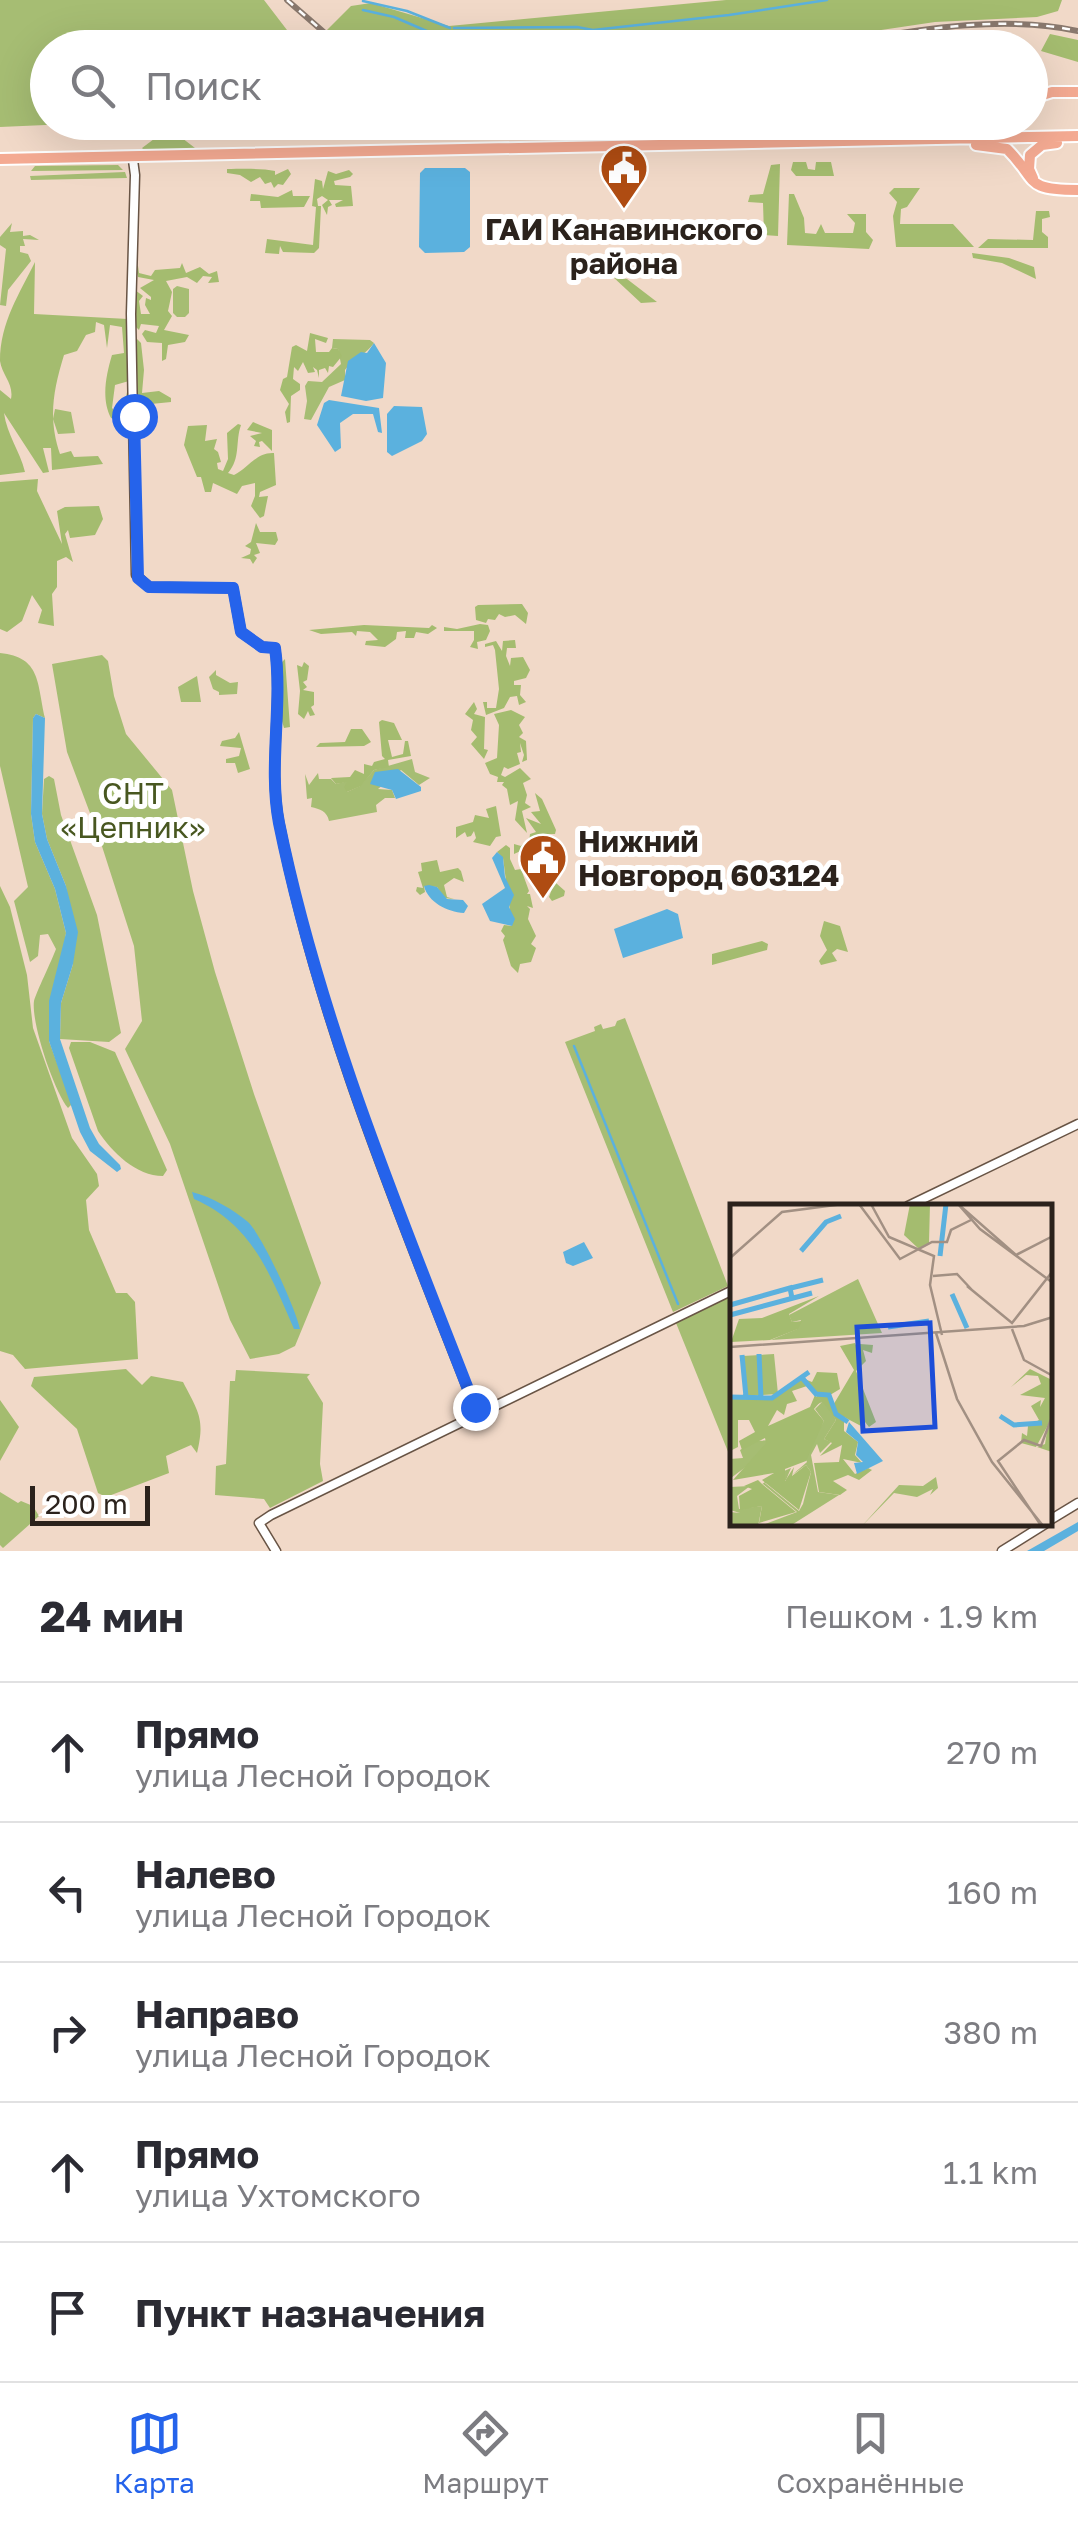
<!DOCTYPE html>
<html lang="ru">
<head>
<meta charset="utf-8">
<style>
  :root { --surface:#fff; --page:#f2f2f3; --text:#2b2b33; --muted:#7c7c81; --line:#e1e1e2; --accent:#2563eb }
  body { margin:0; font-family:"Golos Text",sans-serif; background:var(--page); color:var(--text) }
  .scale { position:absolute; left:30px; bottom:25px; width:120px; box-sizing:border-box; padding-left:10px; border:5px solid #2b221c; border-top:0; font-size:28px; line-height:35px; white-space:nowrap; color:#2b221c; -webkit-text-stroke:8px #fff; paint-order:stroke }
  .stop { position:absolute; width:30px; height:30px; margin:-22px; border:8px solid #2563eb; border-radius:50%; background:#fff }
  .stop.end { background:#2563eb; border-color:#fff; box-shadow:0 2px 10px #0008 }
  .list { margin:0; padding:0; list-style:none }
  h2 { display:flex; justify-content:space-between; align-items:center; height:130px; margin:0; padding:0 40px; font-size:42px }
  h2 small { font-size:32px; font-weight:400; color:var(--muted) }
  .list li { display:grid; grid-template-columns:65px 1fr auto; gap:30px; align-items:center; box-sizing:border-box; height:140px; padding:0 40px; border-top:2px solid var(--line) }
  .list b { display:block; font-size:38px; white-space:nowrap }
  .list p { margin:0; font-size:32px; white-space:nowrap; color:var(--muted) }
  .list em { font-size:32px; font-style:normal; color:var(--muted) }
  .icon { flex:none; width:55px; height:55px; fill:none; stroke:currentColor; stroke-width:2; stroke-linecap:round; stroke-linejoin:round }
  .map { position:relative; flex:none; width:1078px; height:1551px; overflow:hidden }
  .search { position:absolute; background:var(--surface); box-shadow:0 10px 40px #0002; left:30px; right:30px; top:30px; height:110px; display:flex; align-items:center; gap:25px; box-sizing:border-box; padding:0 35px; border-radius:55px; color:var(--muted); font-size:38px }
  .sheet { height:830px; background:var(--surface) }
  nav { display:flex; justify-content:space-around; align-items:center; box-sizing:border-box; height:140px; border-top:2px solid var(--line); background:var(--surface); font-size:28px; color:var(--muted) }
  nav a { display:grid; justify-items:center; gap:5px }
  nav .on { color:var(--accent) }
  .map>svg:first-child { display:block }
  .green { fill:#a6bd73 }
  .forest { fill:#a4bc6f }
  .water { fill:#5bb1de }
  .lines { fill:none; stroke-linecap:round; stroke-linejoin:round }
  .stream { stroke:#5bb1de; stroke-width:2.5 }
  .minor-casing { stroke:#685445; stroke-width:11 }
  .major-casing { stroke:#fff; stroke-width:14 }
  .minor { stroke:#fff; stroke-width:8 }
  .major { stroke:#f4aa92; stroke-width:10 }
  .rail-casing { stroke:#89786d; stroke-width:6 }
  .rail { stroke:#fff; stroke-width:2.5; stroke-dasharray:8; stroke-linecap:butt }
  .route { stroke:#2563eb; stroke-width:12 }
  .labels { text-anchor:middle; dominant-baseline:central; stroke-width:10; stroke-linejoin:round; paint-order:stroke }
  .poi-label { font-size:30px; font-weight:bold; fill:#2b221c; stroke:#fff }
  .park-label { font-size:30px; fill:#485720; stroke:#fff }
  .inset-river { fill:none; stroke:#5bb1de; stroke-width:5 }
  .inset-road { fill:none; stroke:#a29083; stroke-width:2.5 }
  .view { fill:#1d4ed8; fill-opacity:0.15; stroke:#1d4ed8; stroke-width:5 }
  .inset-edge { fill:none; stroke:#2b221c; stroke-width:5 }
</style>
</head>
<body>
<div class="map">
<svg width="1078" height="1551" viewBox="0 0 1078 1551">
  <rect width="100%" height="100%" fill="#f1d9c8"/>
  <path class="green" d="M0,0H264L300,47L48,48V122L68,124L0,127Z
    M182,138L195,148L145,151L142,148L154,139Z
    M118,165L123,170L31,171L35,166Z
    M125,172L127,178L31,180L30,176Z
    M12,223L10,232L23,231V236L30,235L39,240L23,239L25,246H20V252L28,254L31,261L8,290L6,306L0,305L6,249L0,245V237Z
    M177,286L189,289V313L185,317H177L173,313V289Z
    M333,339L370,340L374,343C366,355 353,358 345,370V380L329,387L311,420L304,419L307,401L305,386L308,381L322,382L341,364L338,349L332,348Z
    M55,409L71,412L75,433L58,434L53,419Z
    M0,653C41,657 37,683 45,718L36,714L33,718L31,814L35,842L55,889L66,933L49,1041L72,1104L68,1108C54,1091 31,1023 34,1001C36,993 52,960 56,949L48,934L40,935L38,956L30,962L14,901L28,887L0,766Z
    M102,655L108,661L114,696L126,734L172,790L193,891L215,972L254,1094L321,1283L295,1346L279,1354L250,1359L230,1320L170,1144L125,1049L142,1021L134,946L99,837L67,752L52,664Z
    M216,670V675L230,683L238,682L237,694L219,695V692L213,689L209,677Z
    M197,676L201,702H181L178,687Z
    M412,759L415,772L430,778L419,785L401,770L378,789L392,790L395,798H385L376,805L377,812L329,821C327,811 320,809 311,807L312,798L307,799L305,774L309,785L318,773L319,779H331L336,784L348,781L347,792L360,786L374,770Z
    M49,776L54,779L61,815L97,915L121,1033L109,1042L60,1039L61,1003L73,964L66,886L47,839L42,814L44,779Z
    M625,1018L728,1286L673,1312L565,1042L595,1031L594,1027L601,1024L603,1029L615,1026L617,1021Z
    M731,1296L733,1299V1464L676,1323Z
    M236,1370L310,1374L307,1377L323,1403L320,1464L323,1481L270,1508L264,1499L215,1495L216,1466L226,1464L230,1381H235Z
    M0,1492L18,1503L21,1501L33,1506L39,1516L3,1548L0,1545Z"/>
  <path class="forest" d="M726,0H1062L1058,11L1037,17L935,22L761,48H351L326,31L351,6L371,3L449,26Z
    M1050,34L1078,40V62L1041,51Z
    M793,162H806L808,169L815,170L816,162H831L834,176H796L791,170Z
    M780,164L778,236L764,235L763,203L748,202L750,195L763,194L771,165Z
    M227,169C241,169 262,168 275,171V175L288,169L291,174L283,185L278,184L274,188L271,182L265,184L260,177L251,182L240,175L227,173Z
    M349,170L353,174L350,177L334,181L335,185L351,186L353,206L336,207L335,204L343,200H329L332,205L328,207L327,215L322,205L328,200L322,196L317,199L318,206H321L319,248L314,253L283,252L280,246L279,254L265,253L267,239L313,245L316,207L312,206L315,179L322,181L323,189L328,171L336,174Z
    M894,188H920L907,207L901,209L900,224H953L974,247H896L893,216L897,202L889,193Z
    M292,190L293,196H310L304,207L261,208L260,201H250L251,194L278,197Z
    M789,194H794L804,218L805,233L816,234L821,224L825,233H853L855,223L847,214H866V232L873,240L869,249L787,245Z
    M1036,211H1049L1050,217L1042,219V232L1048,237V248H978L988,239L1033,240Z
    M972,253L1009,258L1034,267L1036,279L1002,263L973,258Z
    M35,262L34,314L128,319L129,381L115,385L112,408L116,412H123L128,387L129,413L119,421L111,418C101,399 106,375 112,355L124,353L122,327L110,325L107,348L104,325L96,322L95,332L86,335L77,351L64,355C53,391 48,419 60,454L71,451L74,457L98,456L103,464L52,470L51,448H43L49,472L43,473L4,413C7,435 20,451 25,472L0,475V390L11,399C14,384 2,375 0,361C0,322 20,293 35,262Z
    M182,263L186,273L200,267L209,274L217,271L219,282L208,283L212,277L203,276L197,283L187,277L166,281L172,292L168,311L172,316L164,330L189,335L185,342L168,345L166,359L162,361V343L147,342L142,334L145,330L156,333L159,326L141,324L139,330L135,326V290L143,296L139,301L141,314H150L145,305L146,298L151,300V297L140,288L154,280L138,277L135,265L138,266L139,273L151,276L155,270L180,268Z
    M612,276L627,279L657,302L641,303Z
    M310,333L328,338L326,343L315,339L316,352H329L332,348L338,349L342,356L333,367L329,366L328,373L325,368L319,370V378L317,370L313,367L315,372L308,373L303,362L298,371L294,367L293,379L300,384V390L291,396L290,422L287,423L285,412L289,404L280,390L283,379L287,377L292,347L296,345L307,351Z
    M137,339L141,343L144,370L142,393L159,391L171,398V402L151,404L143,397L142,402H136Z
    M253,422L272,430V451L262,441L259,442L260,447L254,446L256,441L250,436L262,433L247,430Z
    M238,424L241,425C235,442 241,458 228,473L234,475C249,468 256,452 274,453L276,485L260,492L259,497L268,496L264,516L260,518L251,506L255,496V483L242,486L237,494L213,483L211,492H205L201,477H197L184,445L188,426L207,425L205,441L217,439L214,449L218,452L221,462L217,463L218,469L223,471L228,459L227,433Z
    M38,479L37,491L62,544L57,511L65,507L99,506L103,519L95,535L70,538L68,530L65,534L73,562L66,557L57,561V587L52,594L54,626L38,623L42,610L32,595L22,621L7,632L0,629V482Z
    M256,523L260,532H276L278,540L275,545L256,543L260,553L254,555L257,558L253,564L250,559L241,558L250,554L251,549L245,546L251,542Z
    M522,604L528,613L526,624L515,615L505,617L499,614L495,620L488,619L486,623L476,620L475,607L478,605Z
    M480,624L488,625L490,631L486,640L477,642L478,649L470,647L474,640V631H444V627L457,629Z
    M364,625L429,628L432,625L437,628L428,634L416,632L414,638H405L406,631L397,632L396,639L385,647L365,645L366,641L378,640L370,632L357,631L356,636L352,632L321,634L309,630Z
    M515,640L516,648H507L506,656L510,666L511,658L523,657L530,670L526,678L514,681V685H521L520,695L526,702L519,705L517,696L510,697L504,708L486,715L483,702H487V708H496L499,689L495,650L493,645L485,647V644L496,641L502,651L503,641Z
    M285,659L290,727L284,728L277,704L278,681L282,679L280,664Z
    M304,662L309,666L307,680L303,682L307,687L303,690L314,692V705L311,707L315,715L310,716L308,711L304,719L298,714L300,691L297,665L302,667Z
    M474,702L477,709L474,714L485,717L484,749L488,750L484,759L471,744L477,737L471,730L473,720L465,714Z
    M511,710L525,717L519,725L523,733L519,737L526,741L527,760L522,762L524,755L520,743L521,752L517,753L520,764L508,769L504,767L501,775L505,777L520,768L531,779L523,783L527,795L525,803L531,807L522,811L527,833L515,820L518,801L510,805L507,789L502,785L504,782H497L498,777L490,774L485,763L497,758L499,725L494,714Z
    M382,720L394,723L402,740H388L392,757L403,754L405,741H408L411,756L388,760L389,767L374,770L361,786L347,792L344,787L347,782L336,784L331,778L350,777L355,770L364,774V764L372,766L374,762L385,759L382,756L379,722Z
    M351,729H362L371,742L364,746L316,747L320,743L345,742Z
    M239,732L250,769L238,773L235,763H226V759L239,756L241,748L220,746L222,741L235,738Z
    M535,793L542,799L556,830L555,834H543L549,843L548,850L543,851L529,842L530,834L536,832L526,818L541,824L531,812L540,811Z
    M496,806L501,836L496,837L490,846L473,842L476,838L474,831L471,836L467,837L465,832L456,838V827L473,822L475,815L489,818L486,809Z
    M524,843L543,859L547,857L551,868H547L545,873L560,876L556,883L565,891L564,896L552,901L549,897L553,886C530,873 538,859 525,849L514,854V844L521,846Z
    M506,845L510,848V859L515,870L521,869L529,891L527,894H530L533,908L527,906L530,909L528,919L536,936L531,944L536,948L531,962L520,964L518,973L511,966L503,940L505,936L501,931L504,925L512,926L503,858L497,852Z
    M437,860L440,872L458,868L461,871L464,882L454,878L444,885L447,897L454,899L444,898L437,887L424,886L425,892L420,895L416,891L417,887L423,888L418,872L422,871L421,863Z
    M0,886L10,907L27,975L33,1028L72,1138L97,1174L99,1186L86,1200L89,1230L116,1293H127L135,1302L138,1359L25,1369L13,1355L0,1351Z
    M824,921L840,926L848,952L837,949L832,953L837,961L821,965L819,961L827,950L820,936Z
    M762,941L768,944L767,950L712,965V954Z
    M71,1042H90L115,1052L167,1170L163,1176C136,1176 112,1152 98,1131L69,1048Z
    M126,1369L142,1385L151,1376L183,1382C199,1413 205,1419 197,1453L191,1445L166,1456L169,1473L106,1497L98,1493L77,1429L31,1386L34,1377Z
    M0,1400L19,1427L0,1461Z"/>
  <path class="water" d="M384,123L475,122L476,123L474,128L458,132H423L421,134L407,129L398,132Z
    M425,168H465L470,172V247L464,252L425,253L419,247L420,173Z
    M374,343L386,363L383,398L366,401L341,396L348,361L361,352L367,353Z
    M329,400L379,408L382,433L378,432L373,414H353L340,423L341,448L335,452L317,425L324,403Z
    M394,406L422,407L427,434L422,441L392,456L387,452V414Z
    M36,714L45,718L42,814L47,839L66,886L78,932L73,964L61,1003L60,1039L90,1128L99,1144L120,1165L121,1169L117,1172L90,1151L80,1132L49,1041V1001L66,933L55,889L35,842L31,814L33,718Z
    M398,769L421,787V791L396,799L392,790L370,784L375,772Z
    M497,852L503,857L505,877L514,895L509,907L515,919L512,926L490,921L482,904L505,888L492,858Z
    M429,885L437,887L447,899L463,900L468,906L464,913C447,912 428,902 424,886Z
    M667,909L678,914L683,938L623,958L614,929Z
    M192,1192C212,1197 234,1210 248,1222C262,1235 296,1309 300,1329H294C270,1274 252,1224 194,1199Z
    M584,1242L593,1258L573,1266L566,1263L563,1252Z
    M1078,1522V1531L1044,1551H1027Z"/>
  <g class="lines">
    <path class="stream" d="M363,1L407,11L450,28
      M363,10L394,17L450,41
      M454,28L577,27L593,30L729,15L827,0
      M574,1046L678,1304"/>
    <g class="minor-casing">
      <path id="minor" d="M133,160L135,175L131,314L136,575L149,587L233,588L241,632L262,647L275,648C283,705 268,765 279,822C319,1026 402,1220 477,1413
        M908,1206L1078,1124
        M1050,1520L1078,1503
        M276,1551L259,1523L271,1515L733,1290
        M1002,1551L1045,1524"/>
    </g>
    <g class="major-casing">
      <path id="major" d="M1030,99L1052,92H1078
        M997,135L1007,131L1015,122
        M976,145L1007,149C1039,181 1023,190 1078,190
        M0,159L1078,136
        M1033,178L1029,169L1030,155L1042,145L1057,143"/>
    </g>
    <use href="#minor" class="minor"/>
    <use href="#major" class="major"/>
    <g class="rail-casing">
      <path id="rail" d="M287,0L342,48
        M808,48C894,35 991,12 1078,31"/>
    </g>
    <use href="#rail" class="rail"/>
  </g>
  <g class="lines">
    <path class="route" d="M134,416L138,578L149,587L233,588L241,632L262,647L275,648C283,705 268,766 279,823C320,1024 401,1216 475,1407"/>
  </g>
  <defs>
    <g id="civic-pin" transform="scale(2.5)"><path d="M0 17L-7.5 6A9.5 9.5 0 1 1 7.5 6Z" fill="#af4c12" stroke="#fff"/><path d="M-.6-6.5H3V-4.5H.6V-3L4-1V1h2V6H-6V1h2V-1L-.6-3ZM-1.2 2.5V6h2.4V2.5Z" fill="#fff"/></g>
  </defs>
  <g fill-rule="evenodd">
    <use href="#civic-pin" x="624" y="168"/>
    <use href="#civic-pin" x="543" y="858"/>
  </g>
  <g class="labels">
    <g class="poi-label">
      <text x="624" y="229">ГАИ Канавинского<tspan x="624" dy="34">района</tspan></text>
      <text x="578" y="841" text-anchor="start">Нижний<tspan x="578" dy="34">Новгород 603124</tspan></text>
    </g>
    <g class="park-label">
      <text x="133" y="793">СНТ<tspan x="133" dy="34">«Цепник»</tspan></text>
    </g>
  </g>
  <g transform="translate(730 1204)">
    <rect width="322" height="322" fill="#f1d9c8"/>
    <path d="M128,75L152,129L41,136L67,125L71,116L62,118L59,111ZM44,150L48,190L16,192L13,152ZM87,192H92L106,216L94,235L101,238L90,249L87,240L81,251L88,288L109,291L60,322H30L67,308L33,280L27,284L43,272L61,264L56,276L35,279L69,307L73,300L81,268L76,261L62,271L77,258L74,252L94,217L85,205L92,198L86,201ZM42,236L30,252L1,274L0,255L13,254L10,246L25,237ZM206,273L208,284L200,291L203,285L187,293L164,289L131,323L169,281L193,282ZM20,282L7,292L9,305L32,302L28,322L0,320V308L10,309L0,306V283Z" fill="#a6bd73"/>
    <path d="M180,0H200L199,39L189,45L174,31ZM89,92L59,110L62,118L72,117L68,125L40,136L1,138L9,115L32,114ZM125,139L128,146L130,140L143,141L142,149L133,146L136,157L126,167L146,218L139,223L131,213V222L114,213V227L128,238L125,251L132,259L113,255L125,270L138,264L142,266L129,276L118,271L103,277L117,286L110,291L89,288L84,259L109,258L112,241L90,252L102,239L94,235L106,216L80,181L62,187L67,197L57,200L54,211L47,206L38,222L80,203L85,191L91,197L84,205L94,217L76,257L55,265V277L64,263L62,272L76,261L81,268L69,306L32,276L44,269L3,276L36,239L35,234L12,246L9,237L25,228L19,216H8V243L0,247V193H42L72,174L82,178L87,168L107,169L110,185L100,191L102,203L124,166L110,142ZM300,165L322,176V248L307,243L315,240L318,221L306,243L291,239L292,229L297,232L298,222L309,216L301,202L311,196L310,203L315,194L290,191L311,180L308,172L296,171L281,183ZM28,276L32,280L66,308L29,319L32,302L10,306L9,292L22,285L14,282Z" fill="#a4bc6f"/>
    <path d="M119,218L153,257L127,270L124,259L133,258L126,251L128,238L116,228Z" fill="#5bb1de"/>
    <path class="inset-river" d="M71,47L96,18L111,12M210,52L216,0M61,84L93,76M222,90L237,124M0,101L60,84L62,94M0,111L82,89M158,123L199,117M29,150L31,194M12,151L16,193M73,175L86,190L99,191L106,210L118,218M0,193L42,194L79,168M270,212L284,221L312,219"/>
    <path class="inset-road" d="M129,0L170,55L202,38H217L221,26L241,16M141,0L159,33L204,52L200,81L212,131M228,0L250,25L323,79M228,0L286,51L323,32M0,54L52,8L113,0M203,72L227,70L242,86M237,82L282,119L322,68M282,125L294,156L323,172M206,129L227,195L262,258L314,323M0,143L294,122L323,113M312,323L268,257L294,236L311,242L323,210"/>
    <path class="view" d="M200,119L205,223L133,227L127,123Z"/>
    <rect width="322" height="322" class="inset-edge"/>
  </g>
</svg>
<div class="scale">200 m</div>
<div class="stop" style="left:134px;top:416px"></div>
<div class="stop end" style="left:475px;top:1407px"></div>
<div class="search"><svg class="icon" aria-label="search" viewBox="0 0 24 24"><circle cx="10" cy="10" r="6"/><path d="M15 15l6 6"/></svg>Поиск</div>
</div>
<section class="sheet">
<h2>24 мин<small>Пешком · 1.9 km</small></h2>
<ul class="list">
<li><svg class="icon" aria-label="ahead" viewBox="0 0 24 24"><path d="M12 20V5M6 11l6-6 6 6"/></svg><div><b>Прямо</b><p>улица Лесной Городок</p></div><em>270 m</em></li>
<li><svg class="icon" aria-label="left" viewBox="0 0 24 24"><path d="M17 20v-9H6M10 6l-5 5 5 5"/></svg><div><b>Налево</b><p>улица Лесной Городок</p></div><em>160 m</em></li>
<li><svg class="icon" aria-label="right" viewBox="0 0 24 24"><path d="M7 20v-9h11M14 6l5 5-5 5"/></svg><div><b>Направо</b><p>улица Лесной Городок</p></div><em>380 m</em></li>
<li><svg class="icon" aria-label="ahead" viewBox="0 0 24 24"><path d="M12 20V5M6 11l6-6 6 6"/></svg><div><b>Прямо</b><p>улица Ухтомского</p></div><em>1.1 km</em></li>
<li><svg class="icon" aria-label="arrive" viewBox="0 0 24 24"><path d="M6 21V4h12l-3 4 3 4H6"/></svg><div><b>Пункт назначения</b></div></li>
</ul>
</section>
<nav>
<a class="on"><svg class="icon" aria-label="map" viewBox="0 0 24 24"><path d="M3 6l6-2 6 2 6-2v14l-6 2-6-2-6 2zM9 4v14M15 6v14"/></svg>Карта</a>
<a><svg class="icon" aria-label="directions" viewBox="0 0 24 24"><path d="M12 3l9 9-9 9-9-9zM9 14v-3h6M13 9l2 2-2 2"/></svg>Маршрут</a>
<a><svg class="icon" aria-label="saved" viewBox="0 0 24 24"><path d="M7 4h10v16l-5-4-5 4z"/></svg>Сохранённые</a>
</nav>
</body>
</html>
